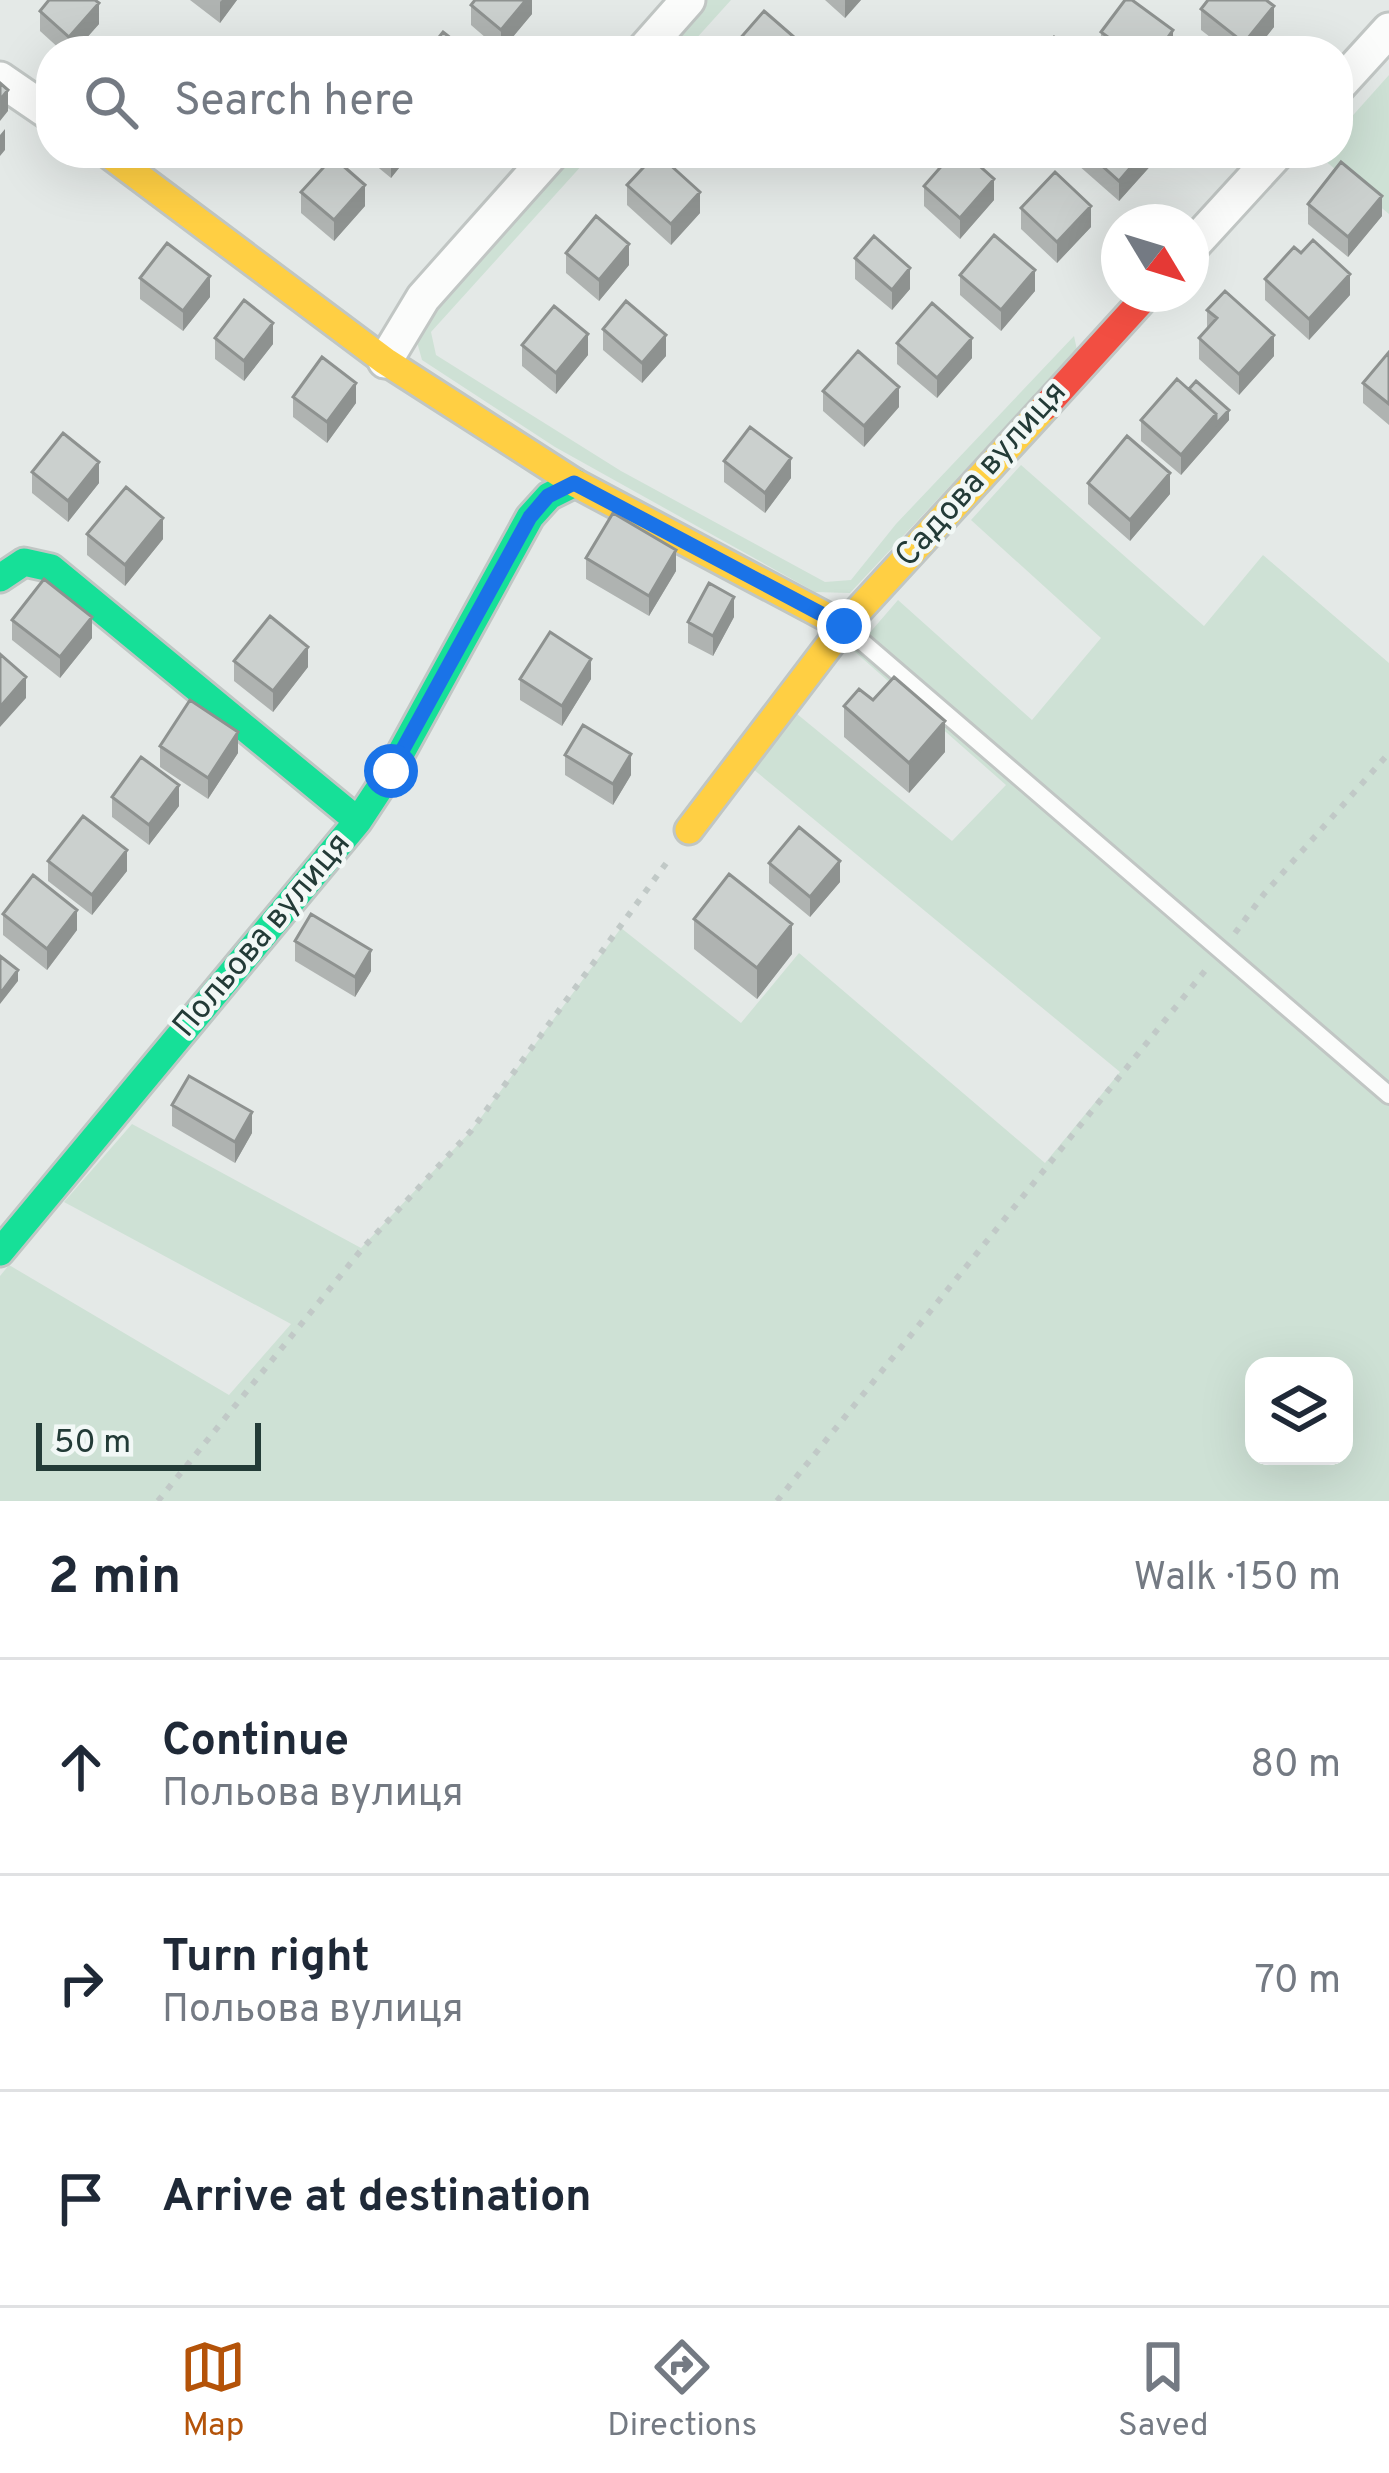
<!DOCTYPE html>
<html lang="en">
<head>
<meta charset="utf-8">
<style>
  :root { --surface:#fff; --page:#f2f2f3; --text:#1f2937; --muted:#747a83; --line:#e0e1e3; --accent:#b45309 }
  body { margin:0; font-family:Overpass,sans-serif; background:var(--page); color:var(--text) }
  .controls { position:absolute; right:36px; bottom:36px; display:grid; overflow:hidden; border-radius:24px; box-shadow:0 12px 48px #0002 }
  .controls button { width:108px; height:108px; display:grid; place-items:center; padding:0; border:0; border-bottom:3px solid var(--line); background:var(--surface); color:var(--text); font:60px sans-serif }
  .compass { position:absolute; left:1101px; top:204px; width:108px; height:108px; border-radius:50%; background:var(--surface); box-shadow:0 12px 48px #0002; rotate:128deg }
  .scale { position:absolute; left:36px; bottom:30px; width:225px; box-sizing:border-box; padding-left:12px; border:6px solid #233b37; border-top:0; font-size:33px; line-height:42px; white-space:nowrap; color:#233b37; -webkit-text-stroke:9px #f2f8f6; paint-order:stroke }
  .stop { position:absolute; width:36px; height:36px; margin:-27px; border:9px solid #1a73e8; border-radius:50%; background:#fff }
  .stop.end { background:#1a73e8; border-color:#fff; box-shadow:0 3px 12px #0008 }
  .list { margin:0; padding:0; list-style:none }
  h2 { display:flex; justify-content:space-between; align-items:center; height:156px; margin:0; padding:0 48px; font-size:51px }
  h2 small { font-size:39px; font-weight:400; color:var(--muted) }
  .list li { display:grid; grid-template-columns:78px 1fr auto; gap:36px; align-items:center; box-sizing:border-box; height:216px; padding:0 48px; border-top:3px solid var(--line) }
  .list b { display:block; font-size:45px; white-space:nowrap }
  .list p { margin:0; font-size:39px; white-space:nowrap; color:var(--muted) }
  .list em { font-size:39px; font-style:normal; color:var(--muted) }
  .icon { flex:none; width:66px; height:66px; fill:none; stroke:currentColor; stroke-width:2; stroke-linecap:round; stroke-linejoin:round }
  .map { position:relative; flex:none; width:1389px; height:1501px; overflow:hidden }
  .search { position:absolute; background:var(--surface); box-shadow:0 12px 48px #0002; left:36px; right:36px; top:36px; height:132px; display:flex; align-items:center; gap:30px; box-sizing:border-box; padding:0 42px; border-radius:48px; color:var(--muted); font-size:45px }
  .sheet { height:804px; background:var(--surface) }
  nav { display:flex; justify-content:space-around; align-items:center; box-sizing:border-box; height:168px; border-top:3px solid var(--line); background:var(--surface); font-size:33px; color:var(--muted) }
  nav a { display:grid; justify-items:center; gap:6px }
  nav .on { color:var(--accent) }
  .map>svg:first-child { display:block }
  .green { fill:#cee1d5; fill-rule:evenodd }
  .lines { fill:none; stroke-linecap:round; stroke-linejoin:round }
  .lane-casing { stroke:#c1c6c4; stroke-width:22 }
  .street-casing { stroke:#c1c6c4; stroke-width:39 }
  .fast-casing { stroke:#c0c6c4; stroke-width:33 }
  .slow-casing { stroke:#c0c6c4; stroke-width:33 }
  .jam-casing { stroke:#c0c6c4; stroke-width:33 }
  .path { stroke:#c1c9c7; stroke-width:6; stroke-dasharray:6 9; stroke-linecap:butt }
  .lane { stroke:#fbfcfb; stroke-width:16 }
  .street { stroke:#fbfcfb; stroke-width:33 }
  .fast { stroke:#16e098; stroke-width:27 }
  .slow { stroke:#ffcf43; stroke-width:27 }
  .jam { stroke:#f24e42; stroke-width:27 }
  .wall { fill:#afb3b1 }
  .shaded-wall { fill:#8e9290 }
  .building { fill:#cbd0ce; stroke:#8e9290; stroke-width:3 }
  .route { stroke:#1a73e8; stroke-width:15 }
  .labels { text-anchor:middle; dominant-baseline:central; stroke-width:9; stroke-linejoin:round; paint-order:stroke }
  .street-label { font-size:33px; fill:#233b37; stroke:#f2f8f6 }
</style>
</head>
<body>
<div class="map">
<svg width="1389" height="1501" viewBox="0 0 1389 1501">
  <rect width="100%" height="100%" fill="#e4e9e7"/>
  <path class="green" d="M707,0H731L685,51H661Z
    M1389,75V214L1317,154L1338,153V132Z
    M567,153H593L431,332L436,355L621,471L825,582L851,580L896,524L1074,336L1077,350L850,593L815,592L555,447L422,360L417,342L425,311Z
    M1021,465L1204,626L1263,555L1389,663V1501H0V1276L9,1265L229,1395L291,1324L64,1202L132,1124L361,1248L471,1131L621,928L741,1023L799,953L1045,1163L1120,1072L753,769L797,714L952,841L1006,785L854,651L898,600L1032,720L1101,638L971,520ZM1254,1366H1344V1456H1254Z"/>
  <g class="lines">
    <g class="lane-casing">
      <path id="lane" d="M845,627L1389,1095"/>
    </g>
    <g class="street-casing">
      <path id="street" d="M643,51L688,0
        M0,79L51,114
        M1338,86L1389,30
        M1191,247L1277,153
        M385,361L423,298L552,153"/>
    </g>
    <g class="fast-casing">
      <path id="fast" d="M0,578L24,562L51,568L358,821
        M0,1252L358,821L391,771L530,517L549,496L575,483"/>
    </g>
    <g class="slow-casing">
      <path id="slow" d="M107,153L385,361L575,483L844,626
        M689,830L844,626L1045,407"/>
    </g>
    <g class="jam-casing">
      <path id="jam" d="M1045,407L1148,294"/>
    </g>
    <path class="path" d="M1235,933L1264,894L1389,753
      M158,1501L362,1249L471,1131L670,858
      M777,1501L1208,967"/>
    <use href="#lane" class="lane"/>
    <use href="#street" class="street"/>
    <use href="#fast" class="fast"/>
    <use href="#slow" class="slow"/>
    <use href="#jam" class="jam"/>
  </g>
  <path class="wall" d="M190,0H237L220,23Z
    M532,0V14L501,51L471,25V5Z
    M825,0H861L845,18Z
    M1201,9L1274,27L1255,51H1228L1201,30Z
    M40,11L99,24L75,51H62L40,31Z
    M1101,32L1173,51H1101Z
    M363,153H411L391,178L363,155Z
    M1078,153H1154V162L1119,201L1078,165Z
    M627,185L700,213L671,245L627,205Z
    M924,186L994,200L960,239L924,206Z
    M301,192L365,206L334,241L301,213Z
    M1308,204L1382,216L1348,257L1308,224Z
    M1021,208L1091,227L1057,263L1021,229Z
    M566,253L629,265L599,301L566,273Z
    M1301,253L1350,295L1309,340L1265,300V279Z
    M855,258L910,289L892,310L855,279Z
    M960,275L1035,291L1001,331L960,295Z
    M140,278L210,297L183,331L140,299Z
    M1207,310L1274,356L1239,395L1199,359V338L1207,328Z
    M603,329L666,356L642,383L603,350Z
    M215,338L273,344L244,381L215,359Z
    M897,343L972,358L937,398L897,364Z
    M522,345L588,355L556,394L522,366Z
    M1389,352V425L1363,403V383Z
    M823,391L899,407L864,447L823,411Z
    M293,397L356,403L327,443L293,417Z
    M1141,420H1229L1181,475L1141,441Z
    M724,461L791,478L765,513L724,482Z
    M32,472L99,483L68,522L32,493Z
    M1088,483L1170,494L1130,541L1088,504Z
    M87,534L163,539L125,586L87,555Z
    M586,558L676,571L649,616L586,579Z
    M734,617L713,656L688,643V622Z
    M12,620L92,638L60,678L12,640Z
    M234,661L308,667L273,712L234,681Z
    M520,679H591L562,726L520,700Z
    M873,700L945,752L909,793L844,737V706Z
    M160,746L238,753L208,799L160,767Z
    M565,755L631,775L613,805L565,775Z
    M112,797L179,806L149,845L112,817Z
    M48,861L127,871L92,915L48,881Z
    M769,863L840,882L810,917L769,883Z
    M3,914L77,930L47,970L3,935Z
    M694,919L792,954L757,999L694,949Z
    M295,941L371,971L355,997L295,961Z
    M172,1105L252,1133L235,1163L172,1126Z"/>
  <path class="shaded-wall" d="M222,0H237L220,23V2Z
    M526,0H532V14L501,51V30Z
    M845,0H861L845,18Z
    M99,3V24L75,51H69V37Z
    M1274,6V27L1255,51H1244V43Z
    M1173,30V51H1158Z
    M8,90V111L0,121V100Z
    M5,129V150L0,156V135Z
    M394,153H411L391,178V157Z
    M1143,153H1154V162L1119,201V181Z
    M994,179V200L960,239V218Z
    M365,185V206L334,241V220Z
    M700,192V213L671,245V224Z
    M1382,196V216L1348,257V237Z
    M1091,206V227L1057,263V242Z
    M629,244V265L599,301V280Z
    M910,268V289L892,310V290Z
    M1035,270V291L1001,331V310Z
    M1350,274V295L1309,340V319Z
    M210,276V297L183,331V311Z
    M273,323V344L244,381V361Z
    M588,334V355L556,394V373Z
    M666,335V356L642,383V363Z
    M1274,335V356L1239,395V374Z
    M972,338V358L937,398V378Z
    M356,383V403L327,443V422Z
    M899,387V407L864,447V426Z
    M1229,410V420L1181,475V455L1216,414Z
    M791,458V478L765,513V493Z
    M99,462V483L68,522V501Z
    M1170,473V494L1130,541V520Z
    M163,518V539L125,586V565Z
    M676,550V571L649,616V596Z
    M734,597V617L713,656V636Z
    M92,617V638L60,678V657Z
    M308,647V667L273,712V691Z
    M591,659V679L562,726V706Z
    M26,677V698L0,727V707Z
    M945,721V752L909,793V763Z
    M238,732V753L208,799V778Z
    M631,754V775L613,805V784Z
    M179,785V806L149,845V825Z
    M127,850V871L92,915V895Z
    M840,861V882L810,917V897Z
    M77,910V930L47,970V949Z
    M792,924V954L757,999V968Z
    M371,950V971L355,997V977Z
    M18,970V981L0,1004V994Z
    M252,1112V1133L235,1163V1142Z"/>
  <path class="building" d="M49,0H95L99,3L69,37L40,11Z
    M475,0H526L501,30L471,5Z
    M1125,0H1132L1173,30L1158,51H1127L1101,32Z
    M1208,0H1266L1274,6L1244,43L1201,9Z
    M764,11L809,50L808,51L730,50Z
    M443,32L467,51H428Z
    M1054,37L1072,51H1043Z
    M0,83L8,90L0,100Z
    M657,153L700,192L671,224L627,185Z
    M953,153H965L994,179L960,218L924,186Z
    M1088,153H1143L1119,181Z
    M333,157L365,185L334,220L301,192Z
    M1341,162L1382,196L1348,237L1308,204Z
    M1055,172L1091,206L1057,242L1021,208Z
    M596,216L629,244L599,280L566,253Z
    M994,235L1035,270L1001,310L960,275Z
    M874,236L910,268L892,290L855,258Z
    M1313,240L1350,274L1309,319L1265,279L1294,247L1301,253Z
    M167,243L210,276L183,311L140,278Z
    M1225,291L1274,335L1239,374L1199,338L1217,318L1207,310Z
    M244,300L273,323L244,361L215,338Z
    M626,301L666,335L642,363L603,329Z
    M932,303L972,338L937,378L897,343Z
    M554,306L588,334L556,373L522,345Z
    M858,351L899,387L864,426L823,391Z
    M1389,352V404L1363,383Z
    M322,357L356,383L327,422L293,397Z
    M1177,379L1216,414L1181,455L1141,420Z
    M1196,381L1229,410L1216,424V414L1189,389Z
    M750,427L791,458L765,493L724,461Z
    M63,433L99,462L68,501L32,472Z
    M1127,436L1170,473L1130,520L1088,483Z
    M126,487L163,518L125,565L87,534Z
    M613,513L676,550L649,596L586,558Z
    M44,579L92,617L60,657L12,620Z
    M709,583L734,597L713,636L688,622Z
    M270,616L308,647L273,691L234,661Z
    M550,632L591,659L562,706L520,679Z
    M0,654L26,677L0,707Z
    M894,677L945,721L909,763L844,706L859,689L873,700Z
    M190,700L238,732L208,778L160,746Z
    M583,725L631,754L613,784L565,755Z
    M141,757L179,785L149,825L112,797Z
    M83,816L127,850L92,895L48,861Z
    M799,827L840,861L810,897L769,863Z
    M729,874L792,924L757,968L694,919Z
    M33,875L77,910L47,949L3,914Z
    M311,914L371,950L355,977L295,941Z
    M0,956L18,970L0,994Z
    M189,1076L252,1112L235,1142L172,1105Z"/>
  <g class="lines">
    <path class="route" d="M391,771L530,517L548,496L574,483L844,626"/>
  </g>
  <g class="labels">
    <g class="street-label">
      <text transform="translate(982 475) rotate(-48)">Садова вулиця</text>
      <text transform="translate(263 936) rotate(-50)">Польова вулиця</text>
    </g>
  </g>
</svg>
<div class="controls">
<button><svg class="icon" aria-label="layers" viewBox="0 0 24 24"><path d="M12 4l9 5-9 5-9-5zM3 14l9 5 9-5"/></svg></button>
</div>
<svg class="compass" viewBox="-18 -18 36 36"><path d="M0-13l5 13h-10z" fill="#e53935"/><path d="M0 13l5-13h-10z" fill="#747a83"/></svg>
<div class="scale">50 m</div>
<div class="stop" style="left:391px;top:771px"></div>
<div class="stop end" style="left:844px;top:626px"></div>
<div class="search"><svg class="icon" aria-label="search" viewBox="0 0 24 24"><circle cx="10" cy="10" r="6"/><path d="M15 15l6 6"/></svg>Search here</div>
</div>
<section class="sheet">
<h2>2 min<small>Walk · 150 m</small></h2>
<ul class="list">
<li><svg class="icon" aria-label="ahead" viewBox="0 0 24 24"><path d="M12 20V5M6 11l6-6 6 6"/></svg><div><b>Continue</b><p>Польова вулиця</p></div><em>80 m</em></li>
<li><svg class="icon" aria-label="right" viewBox="0 0 24 24"><path d="M7 20v-9h11M14 6l5 5-5 5"/></svg><div><b>Turn right</b><p>Польова вулиця</p></div><em>70 m</em></li>
<li><svg class="icon" aria-label="arrive" viewBox="0 0 24 24"><path d="M6 21V4h12l-3 4 3 4H6"/></svg><div><b>Arrive at destination</b></div></li>
</ul>
</section>
<nav>
<a class="on"><svg class="icon" aria-label="map" viewBox="0 0 24 24"><path d="M3 6l6-2 6 2 6-2v14l-6 2-6-2-6 2zM9 4v14M15 6v14"/></svg>Map</a>
<a><svg class="icon" aria-label="directions" viewBox="0 0 24 24"><path d="M12 3l9 9-9 9-9-9zM9 14v-3h6M13 9l2 2-2 2"/></svg>Directions</a>
<a><svg class="icon" aria-label="saved" viewBox="0 0 24 24"><path d="M7 4h10v16l-5-4-5 4z"/></svg>Saved</a>
</nav>
</body>
</html>
